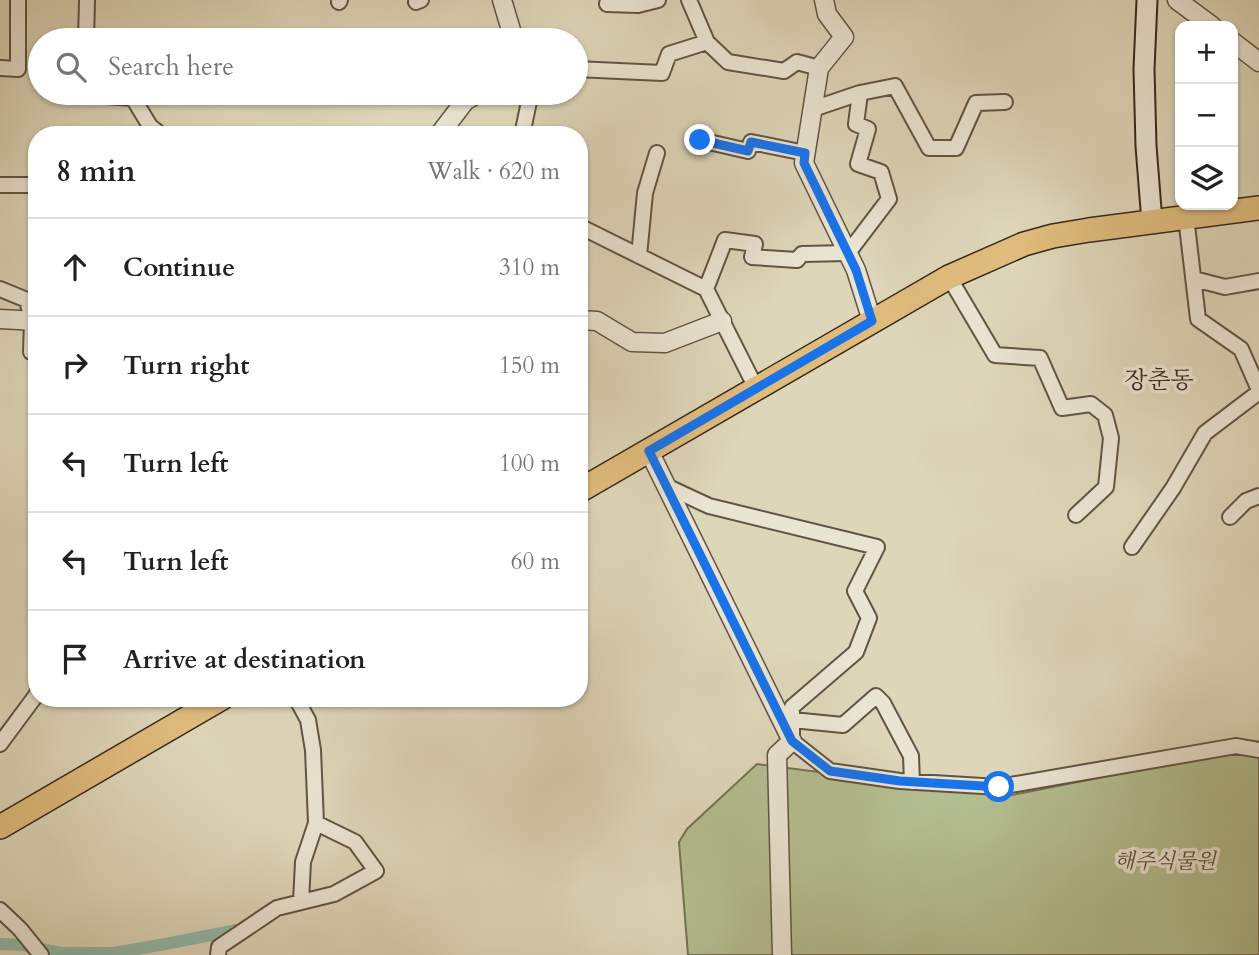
<!DOCTYPE html>
<html lang="en">
<head>
<meta charset="utf-8">
<style>
  :root { --surface:#fff; --page:#f2f2f2; --text:#222; --muted:#767676; --line:#e0e0e0 }
  body { margin:0; font-family:Cardo,"Noto Serif KR",serif; background:var(--page); color:var(--text) }
  .controls { position:absolute; right:21px; top:21px; display:grid; overflow:hidden; border-radius:14px; box-shadow:0 2px 5px #0004 }
  .controls button { width:63px; height:63px; display:grid; place-items:center; padding:0; border:0; border-bottom:2px solid var(--line); background:var(--surface); color:var(--text); font:35px sans-serif }
  .stop { position:absolute; width:21px; height:21px; margin:-16px; border:5px solid #1a73e8; border-radius:50%; background:#fff }
  .stop.end { background:#1a73e8; border-color:#fff; box-shadow:0 2px 7px #0008 }
  .list { margin:0; padding:0; list-style:none }
  h2 { display:flex; justify-content:space-between; align-items:center; height:91px; margin:0; padding:0 28px; font-size:30px }
  h2 small { font-size:23px; font-weight:400; color:var(--muted) }
  .list li { display:grid; grid-template-columns:46px 1fr auto; gap:21px; align-items:center; box-sizing:border-box; height:98px; padding:0 28px; border-top:2px solid var(--line) }
  .list b { display:block; font-size:26px; white-space:nowrap }
  .list em { font-size:23px; font-style:normal; color:var(--muted) }
  .icon { flex:none; width:38px; height:38px; fill:none; stroke:currentColor; stroke-width:2; stroke-linecap:round; stroke-linejoin:round }
  .map { position:relative; flex:none; width:1259px; height:955px; overflow:hidden }
  .search { position:absolute; background:var(--surface); box-shadow:0 2px 5px #0004; left:28px; top:28px; width:560px; height:77px; display:flex; align-items:center; gap:18px; box-sizing:border-box; padding:0 24px; border-radius:38px; color:var(--muted); font-size:26px }
  .panel { position:absolute; background:var(--surface); box-shadow:0 2px 5px #0004; left:28px; top:126px; width:560px; height:581px; border-radius:28px }
  .map>svg:first-child { display:block }
  .green { fill:#b3bd8f; stroke:#767256; stroke-width:2 }
  .lines { fill:none; stroke-linecap:round; stroke-linejoin:round }
  .canal { stroke:#94b9ab; stroke-width:12 }
  .minor-casing { stroke:#625444; stroke-width:18 }
  .tertiary-casing { stroke:#625444; stroke-width:21 }
  .secondary-casing { stroke:#38281d; stroke-width:23 }
  .primary-casing { stroke:#38281d; stroke-width:26 }
  .minor { stroke:#eae4d2; stroke-width:14 }
  .tertiary { stroke:#eae4d2; stroke-width:18 }
  .secondary { stroke:#eae4d2; stroke-width:19 }
  .primary { stroke:#dfbb7c; stroke-width:23 }
  .route { stroke:#1a73e8; stroke-width:9 }
  .labels { text-anchor:middle; dominant-baseline:central; stroke-width:7; stroke-linejoin:round; paint-order:stroke }
  .park-label { font-size:21px; font-style:italic; fill:#574d3a; stroke:#eae4d2 }
  .quarter-label { font-size:24px; fill:#38281d; stroke:#eae4d2 }
</style>
</head>
<body>
<div class="map">
<svg width="1259" height="955" viewBox="0 0 1259 955">
  <rect width="100%" height="100%" fill="#ded6b9"/>
  <filter id="stains"><feTurbulence type="fractalNoise" baseFrequency=".00286" numOctaves="4"/><feColorMatrix values="0 0 0 0 .2 0 0 0 0 .09 0 0 0 0 .02 0 0 0 .5 -.17"/></filter>
  <radialGradient id="worn" r=".72"><stop offset=".6" stop-color="#630" stop-opacity="0"/><stop offset="1" stop-color="#630" stop-opacity=".3"/></radialGradient>
  <path class="green" d="M1235,751L1259,755V955H688L679,842L687,829L757,764L1007,796Z"/>
  <g class="lines">
    <path class="canal" d="M0,944L22,945L61,953H114L160,945L237,930"/>
    <g class="minor-casing">
      <path id="minor" d="M608,0L607,4L638,5L658,0
        M689,0L707,42
        M339,2L340,0
        M416,2L421,0
        M86,40L87,0
        M0,68L18,69V0
        M576,69L662,73L669,54L707,42L728,62L784,71L797,62L819,68
        M66,93L133,98L150,126L161,135
        M813,109L860,93L895,86L929,148H956L976,103L1005,102
        M522,135L530,97
        M700,140L748,151L751,142L805,153
        M0,185H37
        M1186,217L1198,319L1241,349L1259,390
        M579,226L706,289L756,388
        M639,256L645,193L657,153
        M949,277L995,355L1040,358L1062,408L1091,404L1105,415L1111,438L1106,487L1076,515
        M1194,279L1225,287L1259,281
        M0,289L27,300L32,320L31,352
        M706,289L725,240L755,244L752,257L797,260L802,254L848,253L889,199L881,172L858,164L868,129L856,124L860,93
        M666,486L709,506L877,547L855,591L869,618L856,652L792,707V741L830,771L900,781L999,787L1236,746L1259,750
        M1230,517L1246,501L1259,496
        M1132,547L1173,488L1205,433L1259,392
        M296,698L308,720L313,750L316,823L303,862L301,902
        M792,720L843,725L876,696L883,703L911,756L912,782
        M0,744L37,694
        M0,910L20,929L41,955
        M218,955L219,947L277,908L334,894L376,871L355,842L316,823"/>
    </g>
    <g class="tertiary-casing">
      <path id="tertiary" d="M502,0L514,40
        M824,0L827,14L844,37L819,68L804,163L856,270L872,321
        M1177,0L1212,26
        M1233,42L1259,62
        M439,135L465,101L479,93
        M0,319L37,321
        M579,320L597,321L632,342L665,343L722,321
        M649,451L792,741L777,755L782,955"/>
    </g>
    <g class="secondary-casing">
      <path id="secondary" d="M1147,0L1144,69L1146,146L1152,222"/>
    </g>
    <g class="primary-casing">
      <path id="primary" d="M579,491L949,277L1024,244L1053,236L1089,230L1259,208
        M0,827L222,698"/>
    </g>
    <use href="#minor" class="minor"/>
    <use href="#tertiary" class="tertiary"/>
    <use href="#secondary" class="secondary"/>
    <use href="#primary" class="primary"/>
  </g>
  <g class="lines">
    <path class="route" d="M700,140L748,151L751,142L805,153L804,163L856,270L872,321L649,451L792,741L830,771L900,781L999,787"/>
  </g>
  <g class="labels">
    <g class="park-label">
      <text x="1165" y="861">해주식물원</text>
    </g>
    <g class="quarter-label">
      <text x="1159" y="380">장춘동</text>
    </g>
  </g>
  <rect width="100%" height="100%" filter="url(#stains)"/>
  <rect width="100%" height="100%" fill="url(#worn)"/>
</svg>
<div class="controls">
<button>+</button>
<button>−</button>
<button><svg class="icon" aria-label="layers" viewBox="0 0 24 24"><path d="M12 4l9 5-9 5-9-5zM3 14l9 5 9-5"/></svg></button>
</div>
<div class="stop" style="left:999px;top:787px"></div>
<div class="stop end" style="left:700px;top:140px"></div>
<div class="search"><svg class="icon" aria-label="search" viewBox="0 0 24 24"><circle cx="10" cy="10" r="6"/><path d="M15 15l6 6"/></svg>Search here</div>
<section class="panel">
<h2>8 min<small>Walk · 620 m</small></h2>
<ul class="list">
<li><svg class="icon" aria-label="ahead" viewBox="0 0 24 24"><path d="M12 20V5M6 11l6-6 6 6"/></svg><div><b>Continue</b></div><em>310 m</em></li>
<li><svg class="icon" aria-label="right" viewBox="0 0 24 24"><path d="M7 20v-9h11M14 6l5 5-5 5"/></svg><div><b>Turn right</b></div><em>150 m</em></li>
<li><svg class="icon" aria-label="left" viewBox="0 0 24 24"><path d="M17 20v-9H6M10 6l-5 5 5 5"/></svg><div><b>Turn left</b></div><em>100 m</em></li>
<li><svg class="icon" aria-label="left" viewBox="0 0 24 24"><path d="M17 20v-9H6M10 6l-5 5 5 5"/></svg><div><b>Turn left</b></div><em>60 m</em></li>
<li><svg class="icon" aria-label="arrive" viewBox="0 0 24 24"><path d="M6 21V4h12l-3 4 3 4H6"/></svg><div><b>Arrive at destination</b></div></li>
</ul>
</section>
</div>
</body>
</html>
